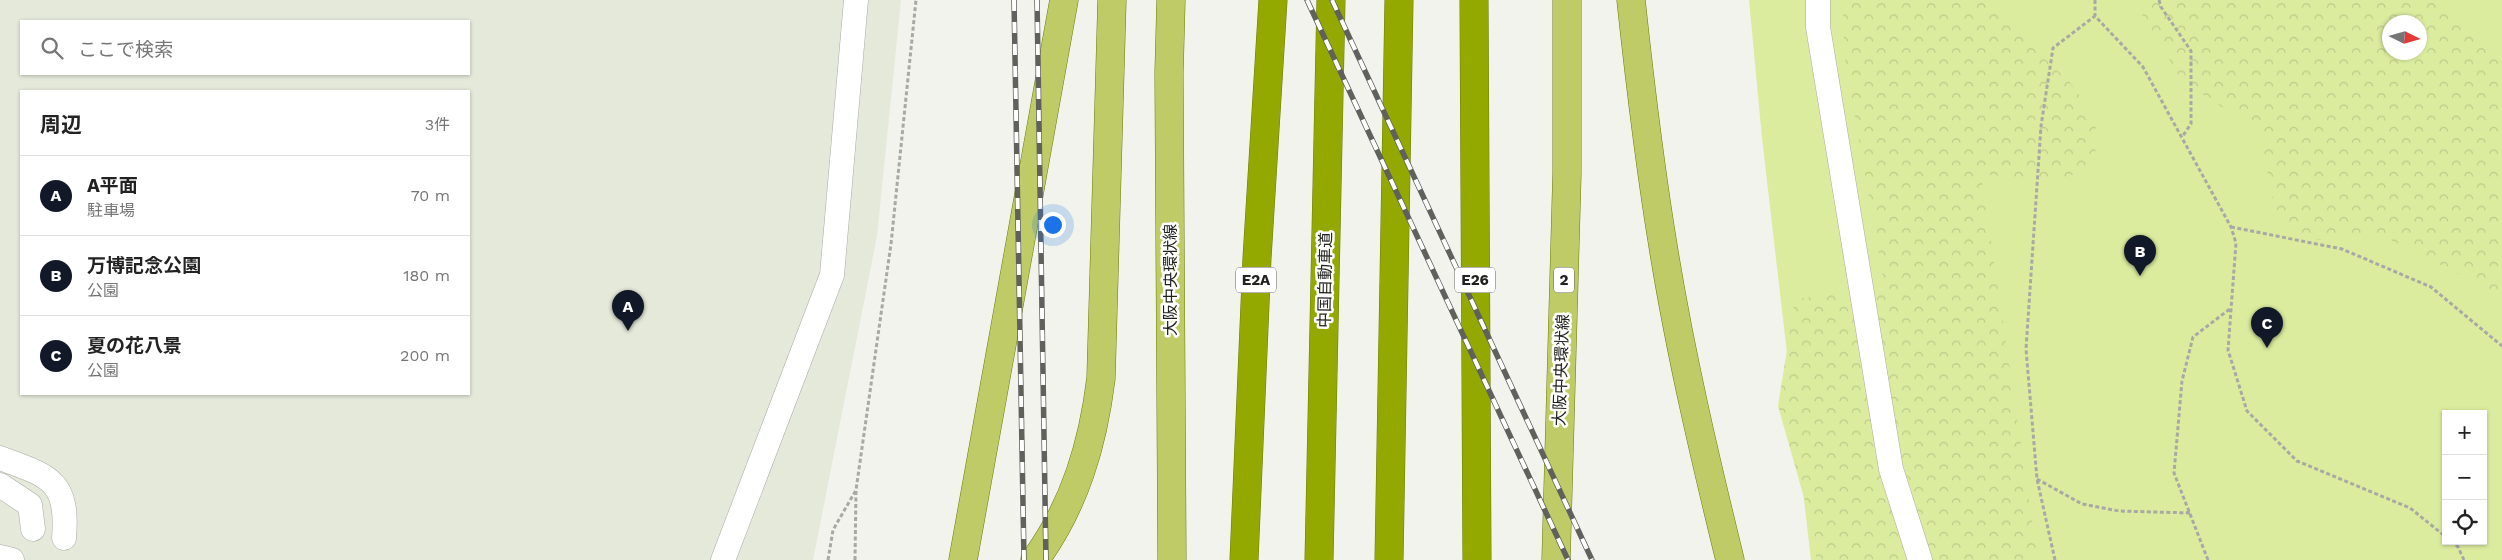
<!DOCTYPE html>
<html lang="ja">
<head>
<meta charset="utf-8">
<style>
  :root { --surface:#fff; --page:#f6f6f6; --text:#222; --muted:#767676; --line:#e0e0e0; --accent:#111827 }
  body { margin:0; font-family:"Work Sans","Noto Sans JP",sans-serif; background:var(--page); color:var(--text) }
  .controls { position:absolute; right:15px; bottom:15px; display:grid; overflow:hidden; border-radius:0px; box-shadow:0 1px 4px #0004 }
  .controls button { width:45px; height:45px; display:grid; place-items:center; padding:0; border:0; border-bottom:1px solid var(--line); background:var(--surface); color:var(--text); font:25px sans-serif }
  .compass { position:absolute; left:2382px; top:15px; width:45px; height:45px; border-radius:50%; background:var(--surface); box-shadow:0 1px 4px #0004; rotate:95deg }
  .you { position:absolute; left:1052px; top:224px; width:18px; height:18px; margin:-12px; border:4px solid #fff; border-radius:50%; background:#1a73e8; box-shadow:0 0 0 8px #1a73e833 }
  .badge { display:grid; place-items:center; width:32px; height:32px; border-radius:50%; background:var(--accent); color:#fff; font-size:16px; font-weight:700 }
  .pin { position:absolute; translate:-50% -41px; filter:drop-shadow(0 1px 2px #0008) }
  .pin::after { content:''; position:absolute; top:26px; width:18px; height:15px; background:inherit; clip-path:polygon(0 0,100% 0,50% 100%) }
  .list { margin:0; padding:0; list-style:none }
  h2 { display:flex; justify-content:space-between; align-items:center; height:65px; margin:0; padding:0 20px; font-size:21px }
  h2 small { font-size:16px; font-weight:400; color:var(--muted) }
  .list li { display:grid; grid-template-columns:32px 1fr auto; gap:15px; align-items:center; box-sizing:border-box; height:80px; padding:0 20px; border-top:1px solid var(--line) }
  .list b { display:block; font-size:19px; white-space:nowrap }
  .list p { margin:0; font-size:16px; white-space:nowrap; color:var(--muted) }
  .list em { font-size:16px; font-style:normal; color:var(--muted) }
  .icon { flex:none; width:28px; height:28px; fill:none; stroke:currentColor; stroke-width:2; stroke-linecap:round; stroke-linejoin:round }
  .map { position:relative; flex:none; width:2502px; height:560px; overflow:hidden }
  .search { position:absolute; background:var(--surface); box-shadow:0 1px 4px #0004; left:20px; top:20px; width:450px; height:55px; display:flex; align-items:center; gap:12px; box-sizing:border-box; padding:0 18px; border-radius:0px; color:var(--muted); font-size:19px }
  .panel { position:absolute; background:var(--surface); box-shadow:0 1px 4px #0004; left:20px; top:90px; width:450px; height:305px; border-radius:0px }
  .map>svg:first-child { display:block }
  .built { fill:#e5e9da; fill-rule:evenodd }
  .green { fill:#dbec9f; fill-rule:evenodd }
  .forest { fill:url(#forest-crowns); fill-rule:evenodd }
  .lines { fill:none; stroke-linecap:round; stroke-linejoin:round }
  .service-casing { stroke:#a9aba4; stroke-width:25 }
  .primary-casing { stroke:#6c7a0b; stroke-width:29 }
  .motorway-casing { stroke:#6c7a0b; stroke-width:29 }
  .path { stroke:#a8a9a4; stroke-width:3; stroke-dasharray:4 2.5; stroke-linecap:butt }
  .service { stroke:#fff; stroke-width:24 }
  .primary { stroke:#bfcb66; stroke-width:28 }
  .motorway { stroke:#94a900; stroke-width:28 }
  .rail-casing { stroke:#60615d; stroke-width:5.5 }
  .rail { stroke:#fff; stroke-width:4; stroke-dasharray:11; stroke-linecap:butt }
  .labels { text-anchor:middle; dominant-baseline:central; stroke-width:5; stroke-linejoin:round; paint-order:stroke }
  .shield { fill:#fff; stroke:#646462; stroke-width:1 }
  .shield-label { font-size:15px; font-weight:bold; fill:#21221f }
  .street-label { font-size:16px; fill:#21221f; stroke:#fff }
</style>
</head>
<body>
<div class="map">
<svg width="2502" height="560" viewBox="0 0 2502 560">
  <defs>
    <pattern id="forest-crowns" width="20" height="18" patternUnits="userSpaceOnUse" patternTransform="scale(1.25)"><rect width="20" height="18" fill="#dbec9f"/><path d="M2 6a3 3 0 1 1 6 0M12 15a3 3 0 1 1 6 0" fill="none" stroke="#bcca88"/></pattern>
  </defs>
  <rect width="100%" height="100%" fill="#f1f3ec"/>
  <path class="built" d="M0,0H901L877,236L813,560H0ZM21,21H469V74H21ZM21,91H469V394H21Z"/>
  <path class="green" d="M1749,0H2502V560H1811L1762,138ZM2390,22H2420V52H2390ZM2446,414H2483V541H2446Z"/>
  <path class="forest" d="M1842,0H1981L2069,81L2096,118L2095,166L2055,182L1981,174L2038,560H1816V540L1778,406L1795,299L1885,289L1845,60Z
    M2133,0H2433L2502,65V300L2496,293L2377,233L2301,242L2276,216L2260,132L2182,81ZM2390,22H2420V52H2390Z"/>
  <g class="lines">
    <g class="service-casing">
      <path id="service" d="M1818,0V27L1891,469L1920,560
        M0,458C49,476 69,480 64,538
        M0,485L30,505L33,529
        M0,557L12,560
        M723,560L832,275L856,0"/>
    </g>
    <g class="primary-casing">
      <path id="primary" d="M1171,0L1169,73L1172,560
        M1631,0C1640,84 1650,168 1664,252C1681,356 1705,458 1730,560
        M963,560L1064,0
        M1035,560C1075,505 1093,444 1101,378L1112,0
        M1556,560L1567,173V0"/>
    </g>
    <g class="motorway-casing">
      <path id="motorway" d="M1474,0L1477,560
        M1244,560L1257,258L1273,0
        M1319,560L1331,0
        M1389,560L1399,0"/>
    </g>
    <path class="path" d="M2095,0V16L2143,67L2231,227L2236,243L2228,350L2247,411L2297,461L2410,508L2446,537
      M2159,0L2161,7L2191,51V124L2182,137
      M2231,227L2342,249L2431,287L2502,346
      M2037,479L2082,504L2119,511L2191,513
      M2451,541L2458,547L2464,560
      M828,560L833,530L856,490
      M855,560L856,490L891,244L916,0
      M2055,560L2037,479L2026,349L2041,126L2053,48L2095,16
      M2208,560L2174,473L2182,381L2193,337L2231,308"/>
    <use href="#service" class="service"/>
    <use href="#primary" class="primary"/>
    <use href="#motorway" class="motorway"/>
    <g class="rail-casing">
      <path id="rail" d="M1014,0L1024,560
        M1037,0L1046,560
        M1307,0L1568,560
        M1332,0L1592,560"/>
    </g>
    <use href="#rail" class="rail"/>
  </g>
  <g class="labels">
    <g class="shield">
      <rect x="1236" y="267.5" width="40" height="25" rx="4"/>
      <rect x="1455" y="267.5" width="40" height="25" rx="4"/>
      <rect x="1554" y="267.5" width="20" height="25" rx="4"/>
    </g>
    <g class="shield-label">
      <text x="1256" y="280">E2A</text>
      <text x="1475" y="280">E26</text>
      <text x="1564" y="280">2</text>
    </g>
    <g class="street-label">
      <text transform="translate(1170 280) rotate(-90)">大阪中央環状線</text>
      <text transform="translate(1325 280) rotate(-89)">中国自動車道</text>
      <text transform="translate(1561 370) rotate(-88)">大阪中央環状線</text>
    </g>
  </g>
</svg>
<div class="controls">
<button>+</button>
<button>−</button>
<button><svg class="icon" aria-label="locate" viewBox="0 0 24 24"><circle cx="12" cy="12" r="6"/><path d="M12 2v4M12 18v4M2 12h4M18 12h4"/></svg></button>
</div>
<svg class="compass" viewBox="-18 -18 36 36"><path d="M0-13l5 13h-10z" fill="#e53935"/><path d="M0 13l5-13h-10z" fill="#767676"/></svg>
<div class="you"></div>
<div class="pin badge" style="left:628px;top:331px">A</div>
<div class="pin badge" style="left:2140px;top:276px">B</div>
<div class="pin badge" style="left:2267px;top:348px">C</div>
<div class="search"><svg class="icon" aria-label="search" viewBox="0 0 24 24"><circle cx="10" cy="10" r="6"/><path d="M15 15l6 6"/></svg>ここで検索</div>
<section class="panel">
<h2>周辺<small>3件</small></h2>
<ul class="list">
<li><span class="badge">A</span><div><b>A平面</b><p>駐車場</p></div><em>70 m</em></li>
<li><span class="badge">B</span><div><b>万博記念公園</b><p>公園</p></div><em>180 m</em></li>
<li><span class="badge">C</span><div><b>夏の花八景</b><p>公園</p></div><em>200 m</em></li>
</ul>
</section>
</div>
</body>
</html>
